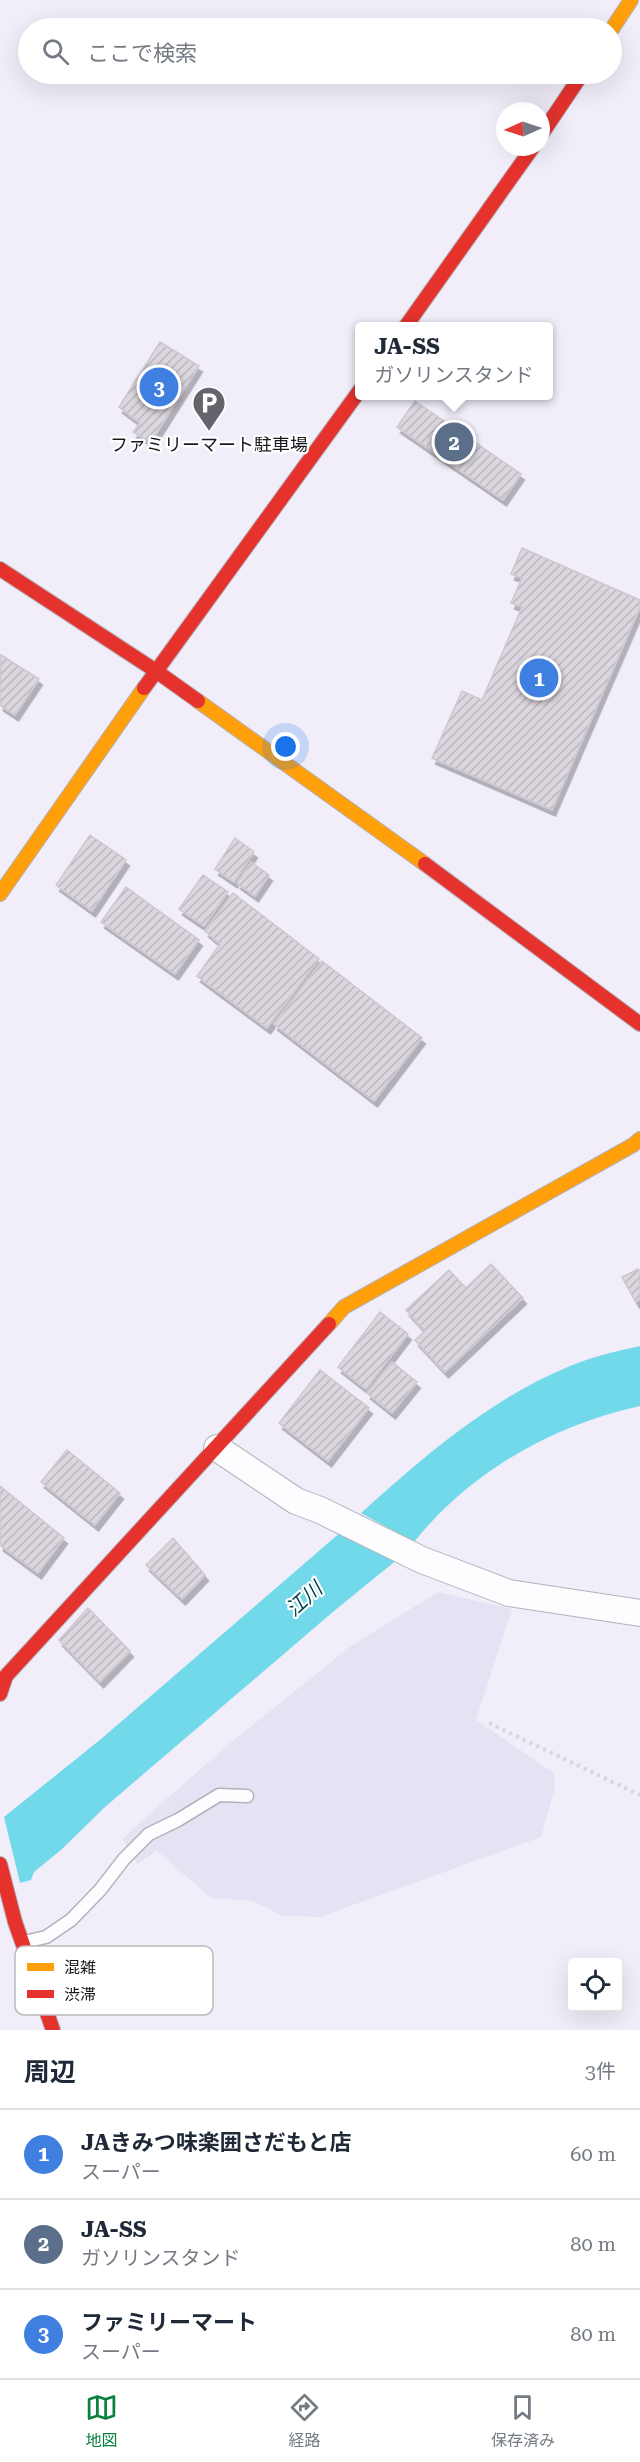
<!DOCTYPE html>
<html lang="ja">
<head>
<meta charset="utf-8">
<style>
  :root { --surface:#fff; --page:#f6f6f7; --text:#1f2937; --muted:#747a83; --line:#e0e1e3; --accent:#0b8043 }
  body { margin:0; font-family:"Roboto Serif","Noto Sans JP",serif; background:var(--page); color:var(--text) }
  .controls { position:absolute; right:18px; bottom:18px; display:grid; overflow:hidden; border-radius:6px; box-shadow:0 6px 24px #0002 }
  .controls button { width:54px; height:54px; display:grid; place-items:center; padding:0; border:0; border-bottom:2px solid var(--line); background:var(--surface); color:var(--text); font:30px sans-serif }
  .compass { position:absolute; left:496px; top:102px; width:54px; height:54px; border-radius:50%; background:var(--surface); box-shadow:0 6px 24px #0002; rotate:267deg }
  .you { position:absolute; left:286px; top:747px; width:21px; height:21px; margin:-15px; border:4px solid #fff; border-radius:50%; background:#1a73e8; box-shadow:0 0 0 9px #1a73e833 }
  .badge { display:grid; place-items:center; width:39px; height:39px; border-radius:50%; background:var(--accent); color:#fff; font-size:20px; font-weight:700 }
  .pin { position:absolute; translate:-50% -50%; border:3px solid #fff; box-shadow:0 2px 6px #0006 }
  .popup { position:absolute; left:355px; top:322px; width:198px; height:78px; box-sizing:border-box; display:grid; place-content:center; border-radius:6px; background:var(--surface); filter:drop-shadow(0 2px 4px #0005); font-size:20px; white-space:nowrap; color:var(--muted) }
  .popup b { font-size:22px; color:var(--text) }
  .popup::after { content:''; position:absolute; left:50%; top:100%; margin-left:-12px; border:12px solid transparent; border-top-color:var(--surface) }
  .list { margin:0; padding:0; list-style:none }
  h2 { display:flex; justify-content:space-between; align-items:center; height:78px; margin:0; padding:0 24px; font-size:26px }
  h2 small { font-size:20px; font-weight:400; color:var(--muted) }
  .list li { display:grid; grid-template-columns:39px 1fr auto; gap:18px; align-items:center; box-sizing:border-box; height:90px; padding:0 24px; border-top:2px solid var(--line) }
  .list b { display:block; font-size:22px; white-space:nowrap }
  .list p { margin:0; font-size:20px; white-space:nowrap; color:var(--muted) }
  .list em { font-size:20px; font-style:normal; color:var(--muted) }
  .icon { flex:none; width:33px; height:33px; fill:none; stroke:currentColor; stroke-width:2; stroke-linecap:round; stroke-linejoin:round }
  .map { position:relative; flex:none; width:640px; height:2030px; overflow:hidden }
  .search { position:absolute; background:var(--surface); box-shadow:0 6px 24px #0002; left:18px; right:18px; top:18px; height:66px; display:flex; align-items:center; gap:15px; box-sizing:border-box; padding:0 21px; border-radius:33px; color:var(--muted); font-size:22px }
  .sheet { height:348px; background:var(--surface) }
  nav { display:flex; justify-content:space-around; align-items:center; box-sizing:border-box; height:84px; border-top:2px solid var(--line); background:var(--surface); font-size:16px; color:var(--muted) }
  nav a { display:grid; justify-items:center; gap:3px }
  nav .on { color:var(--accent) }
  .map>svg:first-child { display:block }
  .industrial { fill:#e6e2f4 }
  .water { fill:#72d9eb }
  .building { fill:url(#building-hatch); stroke:#cdc8cf; stroke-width:1.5; filter:url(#shadow) }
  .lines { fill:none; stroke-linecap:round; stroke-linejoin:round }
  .lane-casing { stroke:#b3b1ba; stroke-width:15 }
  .street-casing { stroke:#b3b1ba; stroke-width:28 }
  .slow-casing { stroke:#b3b1ba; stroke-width:16 }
  .jam-casing { stroke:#b3b1ba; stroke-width:16 }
  .path { stroke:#d6d5d8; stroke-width:4; stroke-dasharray:3 4.5; stroke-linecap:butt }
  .lane { stroke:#fdfcfe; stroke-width:12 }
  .street { stroke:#fdfcfe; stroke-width:26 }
  .slow { stroke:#ff9f0a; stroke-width:14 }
  .jam { stroke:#e5322d; stroke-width:14 }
  .labels { text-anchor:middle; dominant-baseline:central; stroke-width:4.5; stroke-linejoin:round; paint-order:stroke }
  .poi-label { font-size:18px; fill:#19181e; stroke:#fff }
  .water-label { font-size:20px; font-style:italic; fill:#00444c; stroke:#fff }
  .key { fill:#fff; stroke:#bababc; stroke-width:1.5 }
  .key-label { font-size:16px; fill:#19181e }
</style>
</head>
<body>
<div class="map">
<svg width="640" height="2030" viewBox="0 0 640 2030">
  <defs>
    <pattern id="building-hatch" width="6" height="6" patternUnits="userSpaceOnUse" patternTransform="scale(1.5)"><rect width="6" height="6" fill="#dcd6de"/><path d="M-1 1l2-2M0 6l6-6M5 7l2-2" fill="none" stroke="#bcb7be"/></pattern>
    <filter id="shadow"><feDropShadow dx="3.5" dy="6" stdDeviation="0" flood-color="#0004"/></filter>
  </defs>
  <rect width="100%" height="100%" fill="#f1eefa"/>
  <path class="industrial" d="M438,1592L512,1609L476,1720L554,1773L555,1788L541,1837L320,1917L282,1916L253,1901L211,1898L157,1851L137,1864L123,1839L147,1816L235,1739L351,1646Z"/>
  <path class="water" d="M640,1346V1406C553,1425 470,1472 414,1542L361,1513C423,1457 491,1398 570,1366C592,1357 616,1351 640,1346Z
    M342,1531L398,1559L334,1611L105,1807L61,1850L34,1872L31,1880L20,1883L4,1817L101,1739Z"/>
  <path class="building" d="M160,342L199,366L151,442L133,432L140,423L119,407Z
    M415,401L521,474L503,500L397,427Z
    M522,548L640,600V607L552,810L432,758L462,691L482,700L522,607L511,603L522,578L511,574Z
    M1,655L39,679L15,715L0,705Z
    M90,835L126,860L92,911L56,885Z
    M235,838L254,852L234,882L215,869Z
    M251,862L269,875L255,896L237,883Z
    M203,875L228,892L204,926L179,909Z
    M126,887L199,940L175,974L101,922Z
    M233,893L319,959L267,1028L197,976L220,944L205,931Z
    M322,961L422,1038L374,1101L274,1024Z
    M491,1264L523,1298L445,1372L415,1340L425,1331L406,1310L449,1270L466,1288Z
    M638,1269L640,1272V1299L636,1302L622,1277Z
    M380,1312L408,1334L366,1389L338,1367Z
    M392,1362L417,1382L392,1413L367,1393Z
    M320,1370L369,1408L328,1461L279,1423Z
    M67,1450L120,1493L95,1525L41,1482Z
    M0,1486L64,1538L38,1573L0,1545Z
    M173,1538L205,1575L182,1599L146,1565Z
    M88,1608L130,1651L100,1682L59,1640Z"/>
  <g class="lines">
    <g class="lane-casing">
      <path id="lane" d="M24,1942L46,1937L71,1920L100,1890L124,1859L149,1834L178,1820L219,1795L247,1796"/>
    </g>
    <g class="street-casing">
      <path id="street" d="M217,1448L296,1501L320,1510L422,1560L509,1593L640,1613"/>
    </g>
    <g class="slow-casing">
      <path id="slow" d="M612,29L631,0
        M198,701L425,864
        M0,894L144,688
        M329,1324L344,1307L633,1145L640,1139"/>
    </g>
    <g class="jam-casing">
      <path id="jam" d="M541,135L582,74
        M406,326L533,147
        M0,569L156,671L198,701
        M144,688L360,390
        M425,864L640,1024
        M0,1694L6,1676L329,1324
        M0,1864L15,1922L53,2030"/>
    </g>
    <path class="path" d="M489,1723L640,1795"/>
    <use href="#lane" class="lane"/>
    <use href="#street" class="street"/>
    <use href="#slow" class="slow"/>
    <use href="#jam" class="jam"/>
  </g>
  <defs>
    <g id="parking-pin" transform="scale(1.725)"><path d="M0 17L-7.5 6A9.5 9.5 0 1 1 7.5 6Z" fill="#65636b" stroke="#fff"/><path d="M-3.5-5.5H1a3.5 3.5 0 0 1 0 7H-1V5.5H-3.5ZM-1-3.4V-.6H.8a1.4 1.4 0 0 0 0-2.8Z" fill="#fff"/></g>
  </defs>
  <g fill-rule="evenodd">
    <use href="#parking-pin" x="209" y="403"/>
  </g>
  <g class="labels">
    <g class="poi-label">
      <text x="209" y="444">ファミリーマート駐車場</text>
    </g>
    <g class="water-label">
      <text transform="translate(304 1599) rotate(-42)">江川</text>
    </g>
  </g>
  <rect x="15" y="1946" width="198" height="69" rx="9" class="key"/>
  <rect x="27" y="1963" width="27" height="8" fill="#ff9f0a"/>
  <rect x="27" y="1990" width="27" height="8" fill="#e5322d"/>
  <g class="key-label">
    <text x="64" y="1973">混雑</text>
    <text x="64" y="2000">渋滞</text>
  </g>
</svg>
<div class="controls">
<button><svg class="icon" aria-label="locate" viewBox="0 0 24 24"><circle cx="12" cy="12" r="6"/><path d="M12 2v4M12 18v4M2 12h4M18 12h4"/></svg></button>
</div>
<svg class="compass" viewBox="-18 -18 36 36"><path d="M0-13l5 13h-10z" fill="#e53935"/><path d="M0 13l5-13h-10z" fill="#747a83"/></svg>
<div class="you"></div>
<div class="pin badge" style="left:539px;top:678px;background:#3f7fe0">1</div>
<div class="pin badge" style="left:454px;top:442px;background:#5c6f8a">2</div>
<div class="popup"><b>JA-SS</b>ガソリンスタンド</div>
<div class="pin badge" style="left:159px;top:387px;background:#3f7fe0">3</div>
<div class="search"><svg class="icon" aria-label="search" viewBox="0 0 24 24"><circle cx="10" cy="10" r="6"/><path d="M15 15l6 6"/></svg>ここで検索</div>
</div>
<section class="sheet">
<h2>周辺<small>3件</small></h2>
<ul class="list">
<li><span class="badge" style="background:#3f7fe0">1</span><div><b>JAきみつ味楽囲さだもと店</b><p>スーパー</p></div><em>60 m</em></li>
<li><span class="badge" style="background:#5c6f8a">2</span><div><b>JA-SS</b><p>ガソリンスタンド</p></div><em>80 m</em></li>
<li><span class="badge" style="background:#3f7fe0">3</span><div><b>ファミリーマート</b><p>スーパー</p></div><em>80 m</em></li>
</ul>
</section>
<nav>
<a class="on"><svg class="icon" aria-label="map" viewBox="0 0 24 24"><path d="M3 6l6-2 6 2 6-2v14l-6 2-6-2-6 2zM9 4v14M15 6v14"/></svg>地図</a>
<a><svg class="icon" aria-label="directions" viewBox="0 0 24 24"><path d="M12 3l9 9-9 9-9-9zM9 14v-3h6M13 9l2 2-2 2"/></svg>経路</a>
<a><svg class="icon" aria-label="saved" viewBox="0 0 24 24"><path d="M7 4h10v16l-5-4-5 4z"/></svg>保存済み</a>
</nav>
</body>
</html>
